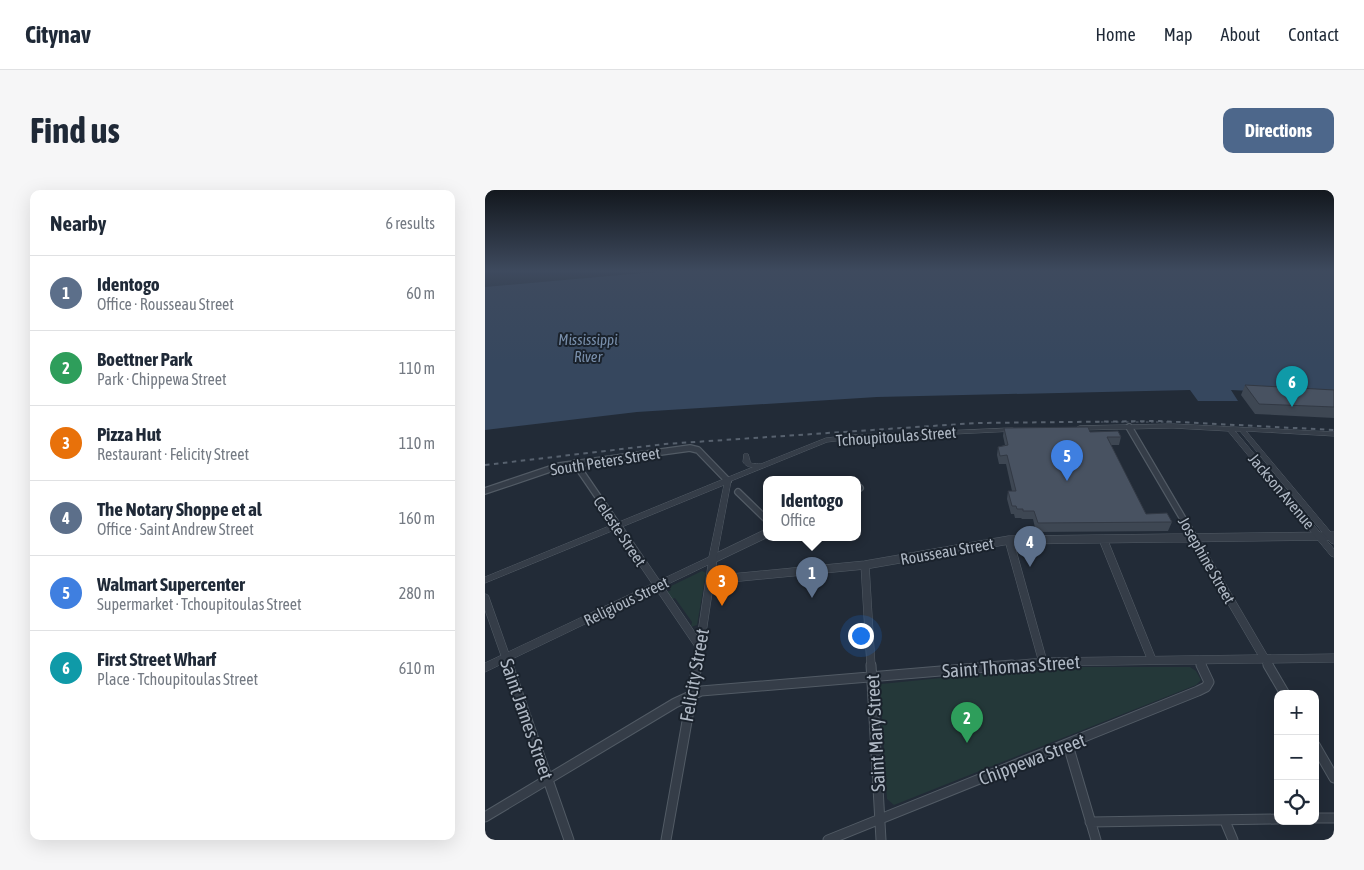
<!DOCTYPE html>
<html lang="en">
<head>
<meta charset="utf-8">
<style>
  :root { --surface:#fff; --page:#f6f6f7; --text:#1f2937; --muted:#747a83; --line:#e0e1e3; --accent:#4d678b }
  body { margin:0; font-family:"Asap Condensed",sans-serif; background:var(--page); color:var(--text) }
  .controls { position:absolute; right:15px; bottom:15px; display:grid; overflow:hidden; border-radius:10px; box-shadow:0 5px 20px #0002 }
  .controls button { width:45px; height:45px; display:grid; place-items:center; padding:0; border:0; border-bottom:1px solid var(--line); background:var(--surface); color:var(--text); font:25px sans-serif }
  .you { position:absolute; left:375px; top:445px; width:18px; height:18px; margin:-12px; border:4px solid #fff; border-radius:50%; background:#1a73e8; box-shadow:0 0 0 8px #1a73e833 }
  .badge { display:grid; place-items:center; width:32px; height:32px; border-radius:50%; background:var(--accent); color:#fff; font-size:16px; font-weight:700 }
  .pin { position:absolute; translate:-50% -41px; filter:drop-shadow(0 1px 2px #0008) }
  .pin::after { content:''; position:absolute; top:26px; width:18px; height:15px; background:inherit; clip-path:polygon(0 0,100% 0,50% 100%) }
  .popup { position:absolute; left:278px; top:286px; width:98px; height:65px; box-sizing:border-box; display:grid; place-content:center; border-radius:10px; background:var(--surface); filter:drop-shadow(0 1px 4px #0005); font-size:16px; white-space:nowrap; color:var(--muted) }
  .popup b { font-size:19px; color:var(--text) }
  .popup::after { content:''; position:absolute; left:50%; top:100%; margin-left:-10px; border:10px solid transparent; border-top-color:var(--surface) }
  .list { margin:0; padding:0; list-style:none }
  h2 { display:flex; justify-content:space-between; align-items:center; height:65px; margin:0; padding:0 20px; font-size:21px }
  h2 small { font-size:16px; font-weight:400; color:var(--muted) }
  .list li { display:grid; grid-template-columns:32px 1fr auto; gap:15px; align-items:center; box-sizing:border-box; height:75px; padding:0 20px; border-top:1px solid var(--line) }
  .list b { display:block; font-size:19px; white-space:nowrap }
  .list p { margin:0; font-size:16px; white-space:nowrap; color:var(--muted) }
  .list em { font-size:16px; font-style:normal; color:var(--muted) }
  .icon { flex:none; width:28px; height:28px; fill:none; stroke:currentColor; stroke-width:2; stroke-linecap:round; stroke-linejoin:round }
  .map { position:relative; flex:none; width:849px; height:650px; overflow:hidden; border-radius:10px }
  header { display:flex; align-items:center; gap:30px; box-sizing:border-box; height:70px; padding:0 25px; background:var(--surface); border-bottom:1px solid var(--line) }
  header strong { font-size:24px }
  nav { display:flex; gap:28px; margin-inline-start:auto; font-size:18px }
  .intro { display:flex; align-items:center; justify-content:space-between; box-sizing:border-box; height:120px; padding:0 30px }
  h1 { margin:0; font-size:35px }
  .button { padding:12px 22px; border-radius:10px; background:var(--accent); color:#fff; font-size:18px; font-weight:700 }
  main { display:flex; gap:30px; padding:0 30px }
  aside { flex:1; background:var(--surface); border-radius:10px; box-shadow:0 5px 20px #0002 }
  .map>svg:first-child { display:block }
  .green { fill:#243839 }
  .water { fill:#36475e }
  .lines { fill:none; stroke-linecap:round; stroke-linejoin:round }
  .minor-far2-casing { stroke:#525b65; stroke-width:8 }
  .minor-far1-casing { stroke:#525b65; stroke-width:9 }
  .minor-casing { stroke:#525b65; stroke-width:11 }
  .tertiary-casing { stroke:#525b65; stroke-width:1 }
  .minor-far2 { stroke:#353d48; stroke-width:5.5 }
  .minor-far1 { stroke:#353d48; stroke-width:8 }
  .minor { stroke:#353d48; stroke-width:9 }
  .tertiary { fill:#353d48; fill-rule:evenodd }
  .rail-far1 { stroke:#57616e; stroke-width:1; stroke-dasharray:2.5 2.5; stroke-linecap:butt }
  .rail { stroke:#57616e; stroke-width:2; stroke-dasharray:4.5 4.5; stroke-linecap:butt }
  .wall { fill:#3e4753 }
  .building { fill:#485261; stroke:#323944 }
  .labels { text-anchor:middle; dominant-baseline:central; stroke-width:4; stroke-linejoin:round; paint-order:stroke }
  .far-water-label { font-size:15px; font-style:italic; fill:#798fab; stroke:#1a222c }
  .street-label { font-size:16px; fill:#afb8c4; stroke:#1a222c }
  .near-street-label { font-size:19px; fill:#afb8c4; stroke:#1a222c }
</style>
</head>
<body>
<header>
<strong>Citynav</strong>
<nav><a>Home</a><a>Map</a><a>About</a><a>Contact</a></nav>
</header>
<div class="intro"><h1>Find us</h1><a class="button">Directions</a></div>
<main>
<aside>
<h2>Nearby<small>6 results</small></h2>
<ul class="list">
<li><span class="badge" style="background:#5c6f8a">1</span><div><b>Identogo</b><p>Office · Rousseau Street</p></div><em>60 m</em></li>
<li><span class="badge" style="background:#2e9e5b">2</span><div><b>Boettner Park</b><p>Park · Chippewa Street</p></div><em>110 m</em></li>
<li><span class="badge" style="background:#e8710a">3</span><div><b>Pizza Hut</b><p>Restaurant · Felicity Street</p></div><em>110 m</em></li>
<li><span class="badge" style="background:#5c6f8a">4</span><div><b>The Notary Shoppe et al</b><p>Office · Saint Andrew Street</p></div><em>160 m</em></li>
<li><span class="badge" style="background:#3f7fe0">5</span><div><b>Walmart Supercenter</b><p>Supermarket · Tchoupitoulas Street</p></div><em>280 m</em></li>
<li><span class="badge" style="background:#0f9aa8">6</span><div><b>First Street Wharf</b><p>Place · Tchoupitoulas Street</p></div><em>610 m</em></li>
</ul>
</aside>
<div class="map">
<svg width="849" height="650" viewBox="0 0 849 650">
  <rect width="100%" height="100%" fill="#222b37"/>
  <path class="green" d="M217,381L221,383L212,435L206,437L207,432L190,408L187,409L182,402L186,400L184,397Z
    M586,477H705L711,481L716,490L711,495L409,615L402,609L395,496L396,494L546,479Z"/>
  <path class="water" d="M181,81H849V205L746,200L753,211H713L705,200L392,207L152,222L0,240V97Z"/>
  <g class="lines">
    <g class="minor-far2-casing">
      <path id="minor-far2" d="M644,237L704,339
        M90,273L135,339
        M372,300L375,298
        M0,301L74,276L205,258L213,260L243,291
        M253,302L282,330"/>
    </g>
    <g class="minor-far1-casing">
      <path id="minor-far1" d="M134,338L215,457
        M703,338L784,476
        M618,349L667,470
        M524,350L558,472
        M380,375L386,476
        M225,390L380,375L524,350L849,346
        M0,408L24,476
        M714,470L717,476
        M212,476L228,369L282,343
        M513,476L558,472L849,468"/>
    </g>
    <g class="minor-casing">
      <path id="minor" d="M23,475L84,650
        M386,475L396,650
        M783,475L800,504
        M583,555L611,650
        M830,555L849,588
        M0,627L190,513L216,501L527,475
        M830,628H849
        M740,631L748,650
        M605,632L793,629
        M181,650L212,475
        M343,650L713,501L721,497L724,492L716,475"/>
    </g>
    <g class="tertiary-casing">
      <path id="tertiary" d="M688,234L849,242V246L761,241L849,346V354L846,353L755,241H750L849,359V367L846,366L743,241L688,238L594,240L591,238L594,236Z
        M528,238L531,240L530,241L368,249L342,252L246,291L231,371L0,482V473L224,367L239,295L0,393V387L268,277C263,277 261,276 258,272L259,264H263C267,275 262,273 276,274L341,248L368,245Z"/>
    </g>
    <use href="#minor-far2" class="minor-far2"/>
    <use href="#minor-far1" class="minor-far1"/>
    <use href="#minor" class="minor"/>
    <use href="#tertiary" class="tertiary"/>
    <path class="rail-far1" d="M611,232H687"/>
    <path class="rail" d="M0,275L180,254L491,233L674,231L849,240"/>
  </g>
  <path class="wall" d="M760,195L849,200V228L770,224L756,205Z
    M519,238L605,242L636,247L634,255H626L661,324L687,332L683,341L551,342L548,329H537L536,328H530L529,324H526L522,309L523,301H527L521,274H514L512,265L513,257L520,255L518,246Z"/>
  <path class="building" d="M760,195L849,200V217L774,214Z
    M603,237L605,242L633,241L636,247H622L661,324L682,323L687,332L553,333L549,321H538V319H532L531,316H527L523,301H531L522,265L515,266L513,257L523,255L519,238Z"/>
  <linearGradient id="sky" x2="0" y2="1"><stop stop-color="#13181e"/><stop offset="0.47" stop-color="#3e4a5e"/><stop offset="1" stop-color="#3e4a5e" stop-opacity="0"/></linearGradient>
  <rect width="849" height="172" fill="url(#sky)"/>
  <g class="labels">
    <g class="far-water-label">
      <text x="103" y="149">Mississippi<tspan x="103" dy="17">River</tspan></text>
    </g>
    <g class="street-label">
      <text transform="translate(411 246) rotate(-4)">Tchoupitoulas Street</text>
      <text transform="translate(120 271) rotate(-9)">South Peters Street</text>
      <text transform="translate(797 301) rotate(50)">Jackson Avenue</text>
      <text transform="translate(135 341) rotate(56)">Celeste Street</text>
      <text transform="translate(462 361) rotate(-10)">Rousseau Street</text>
      <text transform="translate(722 370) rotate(60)">Josephine Street</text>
      <text transform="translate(141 411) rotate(-26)">Religious Street</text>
    </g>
    <g class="near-street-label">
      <text transform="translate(526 476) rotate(-4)">Saint Thomas Street</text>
      <text transform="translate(209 485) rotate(-80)">Felicity Street</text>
      <text transform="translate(42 529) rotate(71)">Saint James Street</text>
      <text transform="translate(390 543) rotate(-93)">Saint Mary Street</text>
      <text transform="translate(547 569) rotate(-21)">Chippewa Street</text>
    </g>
  </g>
</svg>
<div class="controls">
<button>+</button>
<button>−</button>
<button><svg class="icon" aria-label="locate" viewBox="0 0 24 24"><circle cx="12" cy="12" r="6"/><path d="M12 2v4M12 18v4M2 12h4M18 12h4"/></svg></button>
</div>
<div class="you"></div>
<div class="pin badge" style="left:327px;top:408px;background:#5c6f8a">1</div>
<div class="popup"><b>Identogo</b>Office</div>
<div class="pin badge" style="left:482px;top:553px;background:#2e9e5b">2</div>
<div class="pin badge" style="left:237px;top:416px;background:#e8710a">3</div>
<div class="pin badge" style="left:545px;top:377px;background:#5c6f8a">4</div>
<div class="pin badge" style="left:582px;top:291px;background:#3f7fe0">5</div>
<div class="pin badge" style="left:807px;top:217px;background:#0f9aa8">6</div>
</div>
</main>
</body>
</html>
